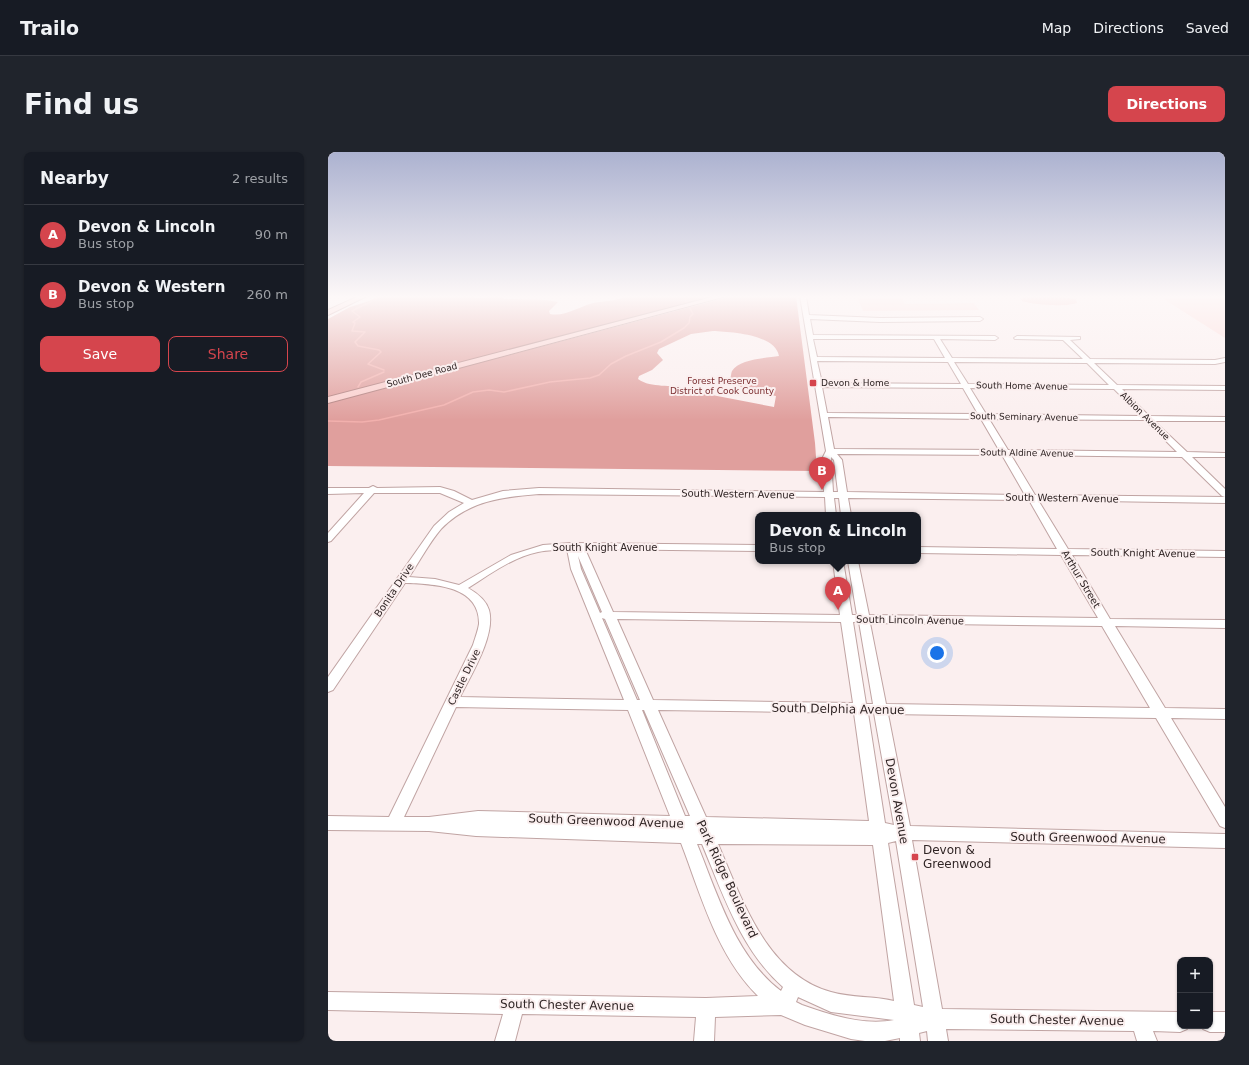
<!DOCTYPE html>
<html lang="en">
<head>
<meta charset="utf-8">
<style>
  :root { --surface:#171b24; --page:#20242c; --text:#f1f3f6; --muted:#9ea1a6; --line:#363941; --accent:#d5454d }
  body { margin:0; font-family:"DejaVu Sans",sans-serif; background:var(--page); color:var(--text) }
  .controls { position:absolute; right:12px; bottom:12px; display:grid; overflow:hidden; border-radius:8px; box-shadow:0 1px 3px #0004 }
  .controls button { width:36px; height:36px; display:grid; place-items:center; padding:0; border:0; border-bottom:1px solid var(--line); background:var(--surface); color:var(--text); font:20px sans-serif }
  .you { position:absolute; left:609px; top:501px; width:14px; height:14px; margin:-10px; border:3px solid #fff; border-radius:50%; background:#1a73e8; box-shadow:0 0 0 6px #1a73e833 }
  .badge { display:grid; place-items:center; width:26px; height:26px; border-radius:50%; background:var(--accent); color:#fff; font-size:13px; font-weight:700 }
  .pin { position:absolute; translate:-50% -33px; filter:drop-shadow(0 1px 2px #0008) }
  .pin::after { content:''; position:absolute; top:21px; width:14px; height:12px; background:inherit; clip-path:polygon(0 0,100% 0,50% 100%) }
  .popup { position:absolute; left:427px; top:360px; width:166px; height:52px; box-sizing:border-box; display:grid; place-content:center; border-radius:8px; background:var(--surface); filter:drop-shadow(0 1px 3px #0005); font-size:13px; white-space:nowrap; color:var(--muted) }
  .popup b { font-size:15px; color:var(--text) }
  .popup::after { content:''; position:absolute; left:50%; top:100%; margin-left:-8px; border:8px solid transparent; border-top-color:var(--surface) }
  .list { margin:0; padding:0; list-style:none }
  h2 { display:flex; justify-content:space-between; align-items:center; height:52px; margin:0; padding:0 16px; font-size:17px }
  h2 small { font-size:13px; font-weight:400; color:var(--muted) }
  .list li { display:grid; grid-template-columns:26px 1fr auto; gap:12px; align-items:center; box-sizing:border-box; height:60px; padding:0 16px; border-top:1px solid var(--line) }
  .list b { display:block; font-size:15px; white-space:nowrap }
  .list p { margin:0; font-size:13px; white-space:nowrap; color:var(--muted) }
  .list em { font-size:13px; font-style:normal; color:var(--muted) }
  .actions { display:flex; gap:8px; padding:12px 16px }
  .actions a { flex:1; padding:9px 0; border:1px solid var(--accent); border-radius:8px; text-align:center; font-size:14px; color:var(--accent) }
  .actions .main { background:var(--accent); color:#fff }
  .map { position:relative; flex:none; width:897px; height:889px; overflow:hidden; border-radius:8px }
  header { display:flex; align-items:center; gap:24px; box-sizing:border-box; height:56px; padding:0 20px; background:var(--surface); border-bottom:1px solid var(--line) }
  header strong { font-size:19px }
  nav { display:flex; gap:22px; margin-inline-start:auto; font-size:14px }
  .intro { display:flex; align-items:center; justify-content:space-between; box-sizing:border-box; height:96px; padding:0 24px }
  h1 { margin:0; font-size:28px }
  .button { padding:10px 18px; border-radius:8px; background:var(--accent); color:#fff; font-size:14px; font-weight:700 }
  main { display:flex; gap:24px; padding:0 24px }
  aside { flex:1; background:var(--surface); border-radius:8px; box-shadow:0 1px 3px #0004 }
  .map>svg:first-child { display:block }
  .green { fill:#fdd7d5 }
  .forest { fill:#e09f9d; fill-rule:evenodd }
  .water { fill:#f2b0ad }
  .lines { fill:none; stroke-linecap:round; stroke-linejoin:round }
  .stream { stroke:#f2b0ad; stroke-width:1.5 }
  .minor-casing { stroke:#c0a4a3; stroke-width:2 }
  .major-casing { stroke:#b17f7d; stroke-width:2 }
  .minor { fill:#fff; fill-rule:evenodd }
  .major { fill:#facfcd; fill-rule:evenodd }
  .poi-dot { fill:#d5454d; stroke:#fbefef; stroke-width:1.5 }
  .labels { text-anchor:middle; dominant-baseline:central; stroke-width:4; stroke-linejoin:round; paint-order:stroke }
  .far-street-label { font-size:9px; fill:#302525; stroke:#fbefef }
  .far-park-label { font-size:9px; fill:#7c2f31; stroke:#fbefef }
  .far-poi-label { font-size:9px; fill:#302525; stroke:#fbefef; text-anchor:start }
  .street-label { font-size:10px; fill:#302525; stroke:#fbefef }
  .near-street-label { font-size:12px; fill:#302525; stroke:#fbefef }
  .near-poi-label { font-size:12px; fill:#302525; stroke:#fbefef; text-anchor:start }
</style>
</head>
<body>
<header>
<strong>Trailo</strong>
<nav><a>Map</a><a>Directions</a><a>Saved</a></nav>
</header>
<div class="intro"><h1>Find us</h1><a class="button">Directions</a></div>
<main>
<aside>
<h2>Nearby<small>2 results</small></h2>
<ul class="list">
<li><span class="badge">A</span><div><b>Devon &amp; Lincoln</b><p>Bus stop</p></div><em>90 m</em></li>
<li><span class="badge">B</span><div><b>Devon &amp; Western</b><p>Bus stop</p></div><em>260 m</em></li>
</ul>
<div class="actions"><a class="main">Save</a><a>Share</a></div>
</aside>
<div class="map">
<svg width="897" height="889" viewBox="0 0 897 889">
  <rect width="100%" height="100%" fill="#fbefef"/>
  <path class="green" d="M529,144H573L577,152L646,151L651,158L535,159Z
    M831,144H897V186Z"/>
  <path class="forest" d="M51,144H140L149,146L177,144L175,145L176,147L219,148L230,150L221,159L222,162C237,165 250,155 265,151C276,149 288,149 299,144H389L0,246V167L22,155L41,149Z
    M404,144H468L487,291L489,319L0,314V251ZM385,179C403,180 447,182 451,204C439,206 411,207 404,219C403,221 403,225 402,228C416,239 431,241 448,244L446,255L358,238C343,231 324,237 310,227L311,224L324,218L335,208L329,201L331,197L363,182Z"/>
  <path class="water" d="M697,144L734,145L748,147L749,151C737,155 707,153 694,149L693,147Z"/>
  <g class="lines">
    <path class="stream" d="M54,144L24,159L32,165L25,170L27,171L24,179L37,180L27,190L30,194L51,198L53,200L40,212L56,218
      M355,144L359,150
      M30,235L33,230L56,220
      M0,269L34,270L51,268L116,253L145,240L161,238L176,240L222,230L262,226L271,223L283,212L298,204L333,190L356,176L361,171L362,165L365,162L362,156"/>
    <g class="minor-casing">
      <path id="minor" d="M472,144H478L481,163L552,166L652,165L655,167L652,169L552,170L482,167L485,183L667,184L670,186L667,188L612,187L624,206L755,207L735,188L687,187L686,186L689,184L752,185V187L742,188L762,207L887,208L897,206V210L887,212L766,211L789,233L897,234V238L794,237L821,264L897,265V269H826L859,300L897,301V305H864L897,337V345L894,344L854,305L683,303L707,343L897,345V351L710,348L740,397L897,399V405L744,403L782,467L897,468V476L787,474L837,556L897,557V567L843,566L897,655V676L892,674L828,566L560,562L582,674L897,682V696L584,688L614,857L852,860V874H860L859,877L852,880L825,879L829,889H809L806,879L618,877L620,889H600L599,879L591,881L592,889H572V886L557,889H537L523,887L477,873L453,863L387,865L386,889H366L368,865L194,862L187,889H167L175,862L0,858V840L378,846L430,844C389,804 373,743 353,691L148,684L101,679L0,678V664L61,665L145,493C147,486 150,479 151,472C152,433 105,432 77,431L5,538L0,540V525L106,374L121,360L136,351L112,341H46L3,389L0,390V381L36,341L0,342V336H41L45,334L49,336L112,335L126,339L144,348L175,339L211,336L496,340L494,307L498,299ZM485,187H606L617,206L489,205ZM489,209L620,210L633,232L494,231ZM626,210L759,211L781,233L640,232ZM494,235L635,236L650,262L499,261ZM642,236L786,237L813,264L658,262ZM500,265L653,267L671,298L506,297ZM661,267L817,268L849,300L680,298ZM509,302L674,303L697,343L519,340L514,308ZM503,305L506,308L510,340H505ZM211,342L497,345L498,363H508L506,346H511L513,363H523L520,346L701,348L729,397L590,395V401L733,403L770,466L541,463L530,409H520L529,463H524L515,409H505L512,463L285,460L257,397L430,399V393L243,391L215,393L183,403L131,433L107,427L81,425C91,410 101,391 113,377C140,349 174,345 211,342ZM239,397L243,417L296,548L132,545C143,523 168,483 161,458C158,448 149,441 140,436C162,422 185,405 210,400C220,398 229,398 239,397ZM250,404L274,460L272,461L253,417ZM274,466L277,467L312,548H309ZM289,467L513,470L525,551L325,548ZM525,470H531L545,552H538ZM542,471L774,474L822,556L558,552ZM128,555L300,558L342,664L150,659L101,665H76ZM314,558H316L362,664H357ZM330,558L526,561L541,669L378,665ZM540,561H546L566,673L557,671ZM568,689L595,855L586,853L560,691ZM369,692H374C395,742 413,798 455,835L453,839C407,804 390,743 369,692ZM390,692L545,693L566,849C546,844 524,846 503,840C438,822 414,747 390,692ZM470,845L503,860L566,868C536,874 502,863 474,853L468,850Z
        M882,860H897V880H882L875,877L874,874H882Z"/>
    </g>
    <g class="major-casing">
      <path id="major" d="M31,144H39L0,163V158Z
        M388,144H399L0,251V245Z"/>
    </g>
    <use href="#minor" class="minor"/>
    <use href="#major" class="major"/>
  </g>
  <linearGradient id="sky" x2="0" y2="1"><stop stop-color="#acb2d0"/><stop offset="0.54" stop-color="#fdf8f8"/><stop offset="1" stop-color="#fdf8f8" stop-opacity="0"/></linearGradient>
  <rect width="897" height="268" fill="url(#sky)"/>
  <g class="poi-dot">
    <rect x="481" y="227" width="8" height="8" rx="2"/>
    <rect x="583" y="701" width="8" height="8" rx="2"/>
  </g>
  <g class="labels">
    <g class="far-street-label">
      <text transform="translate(94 223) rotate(-15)">South Dee Road</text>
      <text transform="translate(694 234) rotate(1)">South Home Avenue</text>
      <text transform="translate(817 264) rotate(44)">Albion Avenue</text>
      <text transform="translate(696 265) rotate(1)">South Seminary Avenue</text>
      <text transform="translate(699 301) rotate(1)">South Aldine Avenue</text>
    </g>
    <g class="far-park-label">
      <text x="394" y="229">Forest Preserve<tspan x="394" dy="10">District of Cook County</tspan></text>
    </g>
    <g class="far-poi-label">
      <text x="493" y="231">Devon &amp; Home</text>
    </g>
    <g class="street-label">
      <text transform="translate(410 342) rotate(1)">South Western Avenue</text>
      <text transform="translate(734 346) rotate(1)">South Western Avenue</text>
      <text x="277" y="395">South Knight Avenue</text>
      <text transform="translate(815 401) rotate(1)">South Knight Avenue</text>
      <text transform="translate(753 427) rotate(59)">Arthur Street</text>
      <text transform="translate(66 438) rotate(-56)">Bonita Drive</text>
      <text transform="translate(582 468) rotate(1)">South Lincoln Avenue</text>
      <text transform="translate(136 525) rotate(-64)">Castle Drive</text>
    </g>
    <g class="near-street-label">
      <text transform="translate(510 557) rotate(1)">South Delphia Avenue</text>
      <text transform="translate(569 649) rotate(80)">Devon Avenue</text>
      <text transform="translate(278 669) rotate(2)">South Greenwood Avenue</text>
      <text transform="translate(760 686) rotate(1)">South Greenwood Avenue</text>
      <text transform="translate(399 727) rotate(65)">Park Ridge Boulevard</text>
      <text transform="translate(239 853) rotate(1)">South Chester Avenue</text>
      <text transform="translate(729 868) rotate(1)">South Chester Avenue</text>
    </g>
    <g class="near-poi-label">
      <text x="595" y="698">Devon &amp;<tspan x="595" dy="14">Greenwood</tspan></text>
    </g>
  </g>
</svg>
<div class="controls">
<button>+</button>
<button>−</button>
</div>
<div class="you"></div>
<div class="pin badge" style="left:510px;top:458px">A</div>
<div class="popup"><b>Devon &amp; Lincoln</b>Bus stop</div>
<div class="pin badge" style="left:494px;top:338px">B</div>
</div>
</main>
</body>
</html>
